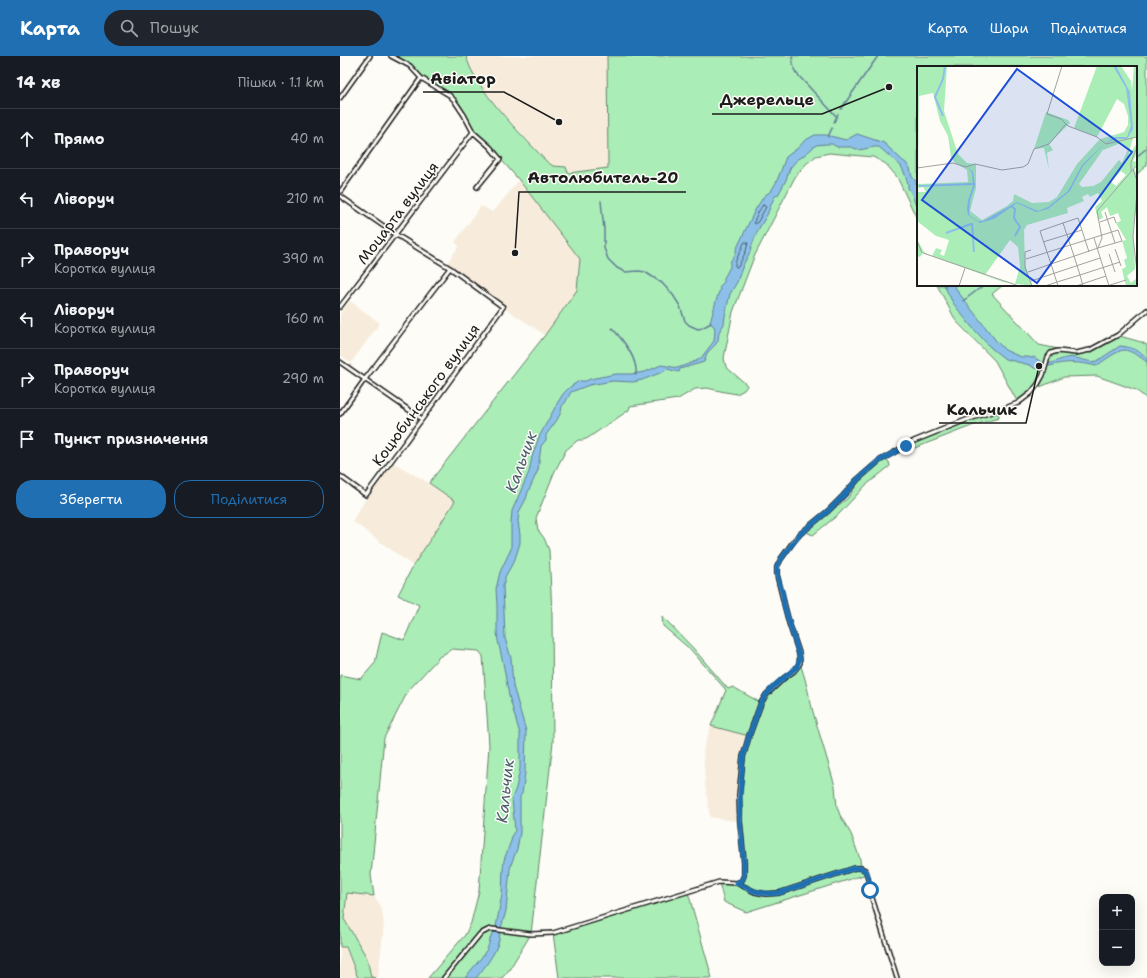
<!DOCTYPE html>
<html lang="uk">
<head>
<meta charset="utf-8">
<style>
  :root { --surface:#171b24; --page:#20242c; --text:#f1f3f6; --muted:#9ea1a6; --line:#363941; --accent:#1f6fb2 }
  body { margin:0; font-family:"Shantell Sans",sans-serif; background:var(--page); color:var(--text) }
  .controls { position:absolute; right:12px; bottom:12px; display:grid; overflow:hidden; border-radius:8px; box-shadow:0 4px 16px #0002 }
  .controls button { width:36px; height:36px; display:grid; place-items:center; padding:0; border:0; border-bottom:1px solid var(--line); background:var(--surface); color:var(--text); font:20px sans-serif }
  .stop { position:absolute; width:12px; height:12px; margin:-9px; border:3px solid #1f6fb2; border-radius:50%; background:#fff }
  .stop.end { background:#1f6fb2; border-color:#fff; box-shadow:0 1px 4px #0008 }
  .list { margin:0; padding:0; list-style:none }
  h2 { display:flex; justify-content:space-between; align-items:center; height:52px; margin:0; padding:0 16px; font-size:17px }
  h2 small { font-size:13px; font-weight:400; color:var(--muted) }
  .list li { display:grid; grid-template-columns:26px 1fr auto; gap:12px; align-items:center; box-sizing:border-box; height:60px; padding:0 16px; border-top:1px solid var(--line) }
  .list b { display:block; font-size:15px; white-space:nowrap }
  .list p { margin:0; font-size:13px; white-space:nowrap; color:var(--muted) }
  .list em { font-size:13px; font-style:normal; color:var(--muted) }
  .actions { display:flex; gap:8px; padding:12px 16px }
  .actions a { flex:1; padding:9px 0; border:1px solid var(--accent); border-radius:16px; text-align:center; font-size:14px; color:var(--accent) }
  .actions .main { background:var(--accent); color:#fff }
  .icon { flex:none; width:22px; height:22px; fill:none; stroke:currentColor; stroke-width:2; stroke-linecap:round; stroke-linejoin:round }
  .map { position:relative; flex:none; width:807px; height:922px; overflow:hidden }
  header { display:flex; align-items:center; gap:24px; box-sizing:border-box; height:56px; padding:0 20px; background:var(--accent); color:#fff }
  header strong { font-size:19px }
  nav { display:flex; gap:22px; margin-inline-start:auto; font-size:14px }
  .search { width:280px; height:36px; background:var(--page); display:flex; align-items:center; gap:10px; box-sizing:border-box; padding:0 14px; border-radius:22px; color:var(--muted); font-size:15px }
  main { display:flex }
  aside { flex:1; background:var(--surface) }
  .map>svg:first-child { display:block }
  .built { fill:#f7ecdb }
  .green { fill:#abedb6; stroke:#648469 }
  .water { fill:#8dc0e9; stroke:#607e97 }
  .lines { fill:none; stroke-linecap:round; stroke-linejoin:round }
  .shore { stroke:#495e6e; stroke-width:1 }
  .stream { stroke:#607e97; stroke-width:1.5 }
  .minor-casing { stroke:#1c1c1c; stroke-width:6 }
  .minor { stroke:#fdfcf7; stroke-width:3 }
  .route { stroke:#1f6fb2; stroke-width:5 }
  .labels { text-anchor:middle; dominant-baseline:central; stroke-width:3; stroke-linejoin:round; paint-order:stroke }
  .street-label { font-size:15px; fill:#1c1c1c; stroke:#fdfcf7 }
  .water-label { font-size:16px; font-style:italic; fill:#495e6e; stroke:#fdfcf7 }
  .inset-river { fill:none; stroke:#8dc0e9; stroke-width:2 }
  .inset-road { fill:none; stroke:#a3a29f; stroke-width:1 }
  .view { fill:#1d4ed8; fill-opacity:0.15; stroke:#1d4ed8; stroke-width:2 }
  .inset-edge { fill:none; stroke:#1c1c1c; stroke-width:2 }
  .leader { fill:none; stroke:#1c1c1c; stroke-width:1.5 }
  .callout-dot { fill:#1c1c1c; stroke:#fdfcf7; stroke-width:1.5 }
  .callout-label { font-size:16px; text-anchor:middle; font-weight:bold; fill:#1c1c1c; stroke:#fdfcf7; stroke-width:3; stroke-linejoin:round; paint-order:stroke }
</style>
</head>
<body>
<header>
<strong>Карта</strong>
<div class="search"><svg class="icon" aria-label="search" viewBox="0 0 24 24"><circle cx="10" cy="10" r="6"/><path d="M15 15l6 6"/></svg>Пошук</div>
<nav><a>Карта</a><a>Шари</a><a>Поділитися</a></nav>
</header>
<main>
<aside>
<h2>14 хв<small>Пішки · 1.1 km</small></h2>
<ul class="list">
<li><svg class="icon" aria-label="ahead" viewBox="0 0 24 24"><path d="M12 20V5M6 11l6-6 6 6"/></svg><div><b>Прямо</b></div><em>40 m</em></li>
<li><svg class="icon" aria-label="left" viewBox="0 0 24 24"><path d="M17 20v-9H6M10 6l-5 5 5 5"/></svg><div><b>Ліворуч</b></div><em>210 m</em></li>
<li><svg class="icon" aria-label="right" viewBox="0 0 24 24"><path d="M7 20v-9h11M14 6l5 5-5 5"/></svg><div><b>Праворуч</b><p>Коротка вулиця</p></div><em>390 m</em></li>
<li><svg class="icon" aria-label="left" viewBox="0 0 24 24"><path d="M17 20v-9H6M10 6l-5 5 5 5"/></svg><div><b>Ліворуч</b><p>Коротка вулиця</p></div><em>160 m</em></li>
<li><svg class="icon" aria-label="right" viewBox="0 0 24 24"><path d="M7 20v-9h11M14 6l5 5-5 5"/></svg><div><b>Праворуч</b><p>Коротка вулиця</p></div><em>290 m</em></li>
<li><svg class="icon" aria-label="arrive" viewBox="0 0 24 24"><path d="M6 21V4h12l-3 4 3 4H6"/></svg><div><b>Пункт призначення</b></div></li>
</ul>
<div class="actions"><a class="main">Зберегти</a><a>Поділитися</a></div>
</aside>
<div class="map">
<svg width="807" height="922" viewBox="0 0 807 922">
  <rect width="100%" height="100%" fill="#fdfcf7"/>
  <filter id="ink" filterUnits="userSpaceOnUse"><feTurbulence type="fractalNoise" baseFrequency=".025" numOctaves="2"/><feDisplacementMap in="SourceGraphic" scale="8" xChannelSelector="R" yChannelSelector="G"/><feConvolveMatrix kernelMatrix="1 2 1 2 8 2 1 2 1" color-interpolation-filters="sRGB"/></filter>
  <g filter="url(#ink)">
    <path class="built" d="M126,0H267L268,113L228,117L226,111L213,110L206,105L160,54L144,34L132,17Z
      M179,124L240,203L238,234L205,279L163,251L105,210L119,190L115,186L141,150L153,156Z
      M10,245L40,267L11,307L0,299V258Z
      M54,407L89,427L115,445L73,510L12,465L26,443Z
      M371,670L409,680L400,766L370,761L365,729L363,694Z
      M7,837L34,840L41,850L44,868L38,922L31,921L27,902L4,863Z
      M0,891H5L18,922H0Z"/>
    <path class="green" d="M51,0H126C128,6 130,12 133,17C150,48 182,79 206,105L213,110L226,111L228,117L268,112L267,0H807V109L796,119V11H578V165L557,121L546,108L533,101L489,97L476,100L466,108L455,121L414,201L393,256L384,302L386,311L406,328L407,330L404,334L397,338L385,336L367,332L355,333L338,343L290,350L289,354L248,382L243,384H238L226,394L214,417L196,462L198,474L204,482L209,494L212,558L213,686L191,878L169,914L162,922H88L125,879L131,867L139,835L149,689L143,600L139,595L112,593L99,601L68,635L44,682L31,819L34,840L7,837L4,863L27,902L31,921L36,922H18L6,891H0V619L21,623L35,607L42,576L64,584L79,549L58,539L73,510L115,445L89,427L205,279L237,234L240,203L179,124L150,91L133,76L114,44L81,22L70,10Z
      M597,229H663L652,238L699,289L728,295H739L750,292L770,280L776,279L801,286L807,289V343L796,334L757,320L724,321L695,333L678,347L655,305L616,265Z
      M658,354L659,362L634,369L567,395L566,390L626,364Z
      M546,403L549,406L550,410L525,430L499,458L473,479L466,476L490,455L507,443L521,423L533,411Z
      M322,560L353,592L388,633L393,631L421,647C431,631 448,622 460,607L465,623L473,656L495,730L497,751L500,759L511,778L520,803L521,812L527,818L406,856L384,846L379,826L397,827L402,824L404,819L399,739L403,701L409,680L371,670L386,634L351,594L323,570Z
      M348,836L372,922H219L213,877Z"/>
    <path class="water" d="M517,78L544,87L563,105L566,107L570,112L572,121L576,125V129L578,130V151L575,148L572,138L568,132V128L564,116L561,110L539,91H534L519,94L511,91H497L492,88H486L476,89L462,101L457,104L450,112L446,124L438,139L435,140L433,144L427,159L418,174L412,189L410,196L403,209L397,226L390,238L385,260L384,268L379,276L378,284L376,288L367,297L364,306L340,313L339,316L327,313L325,315L302,324L293,326L273,325L249,329L231,336L225,347L222,350L221,356L217,364L206,379V384L201,390L198,414L188,436L186,443L179,456L178,465L180,479V487L175,503L165,521V525L163,529L165,582L171,602L173,630L186,675L185,717L182,738L180,740V777L177,793L172,806L170,813L166,855L161,872L156,871L162,838L163,812L164,804L171,785L173,777L175,775L172,742L176,732L180,713V678L169,640L163,607L158,585L157,575V549L156,533L160,516L171,493V467L172,455L189,416L192,401L199,381L218,346L223,338L230,331L239,325H246L250,323L276,318H292L305,316L321,309L338,312L356,305L361,302L374,285L375,274L374,270L370,267C373,256 376,244 380,233L379,231L384,226V222L390,211V206L396,197V194L415,154L424,140L431,135L436,127L442,112L444,106L446,101L459,91L464,85L475,79H486L506,84Z
      M604,229H614L618,236L657,286L665,294L676,299L682,301H688L692,302L694,301L704,308L703,311L699,313L694,312L690,309L665,303L651,292L631,270L613,247Z
      M780,290C791,291 799,294 807,302V306C802,302 790,294 784,294C778,294 762,306 756,310C741,306 725,305 710,310L707,309V308C716,307 726,299 735,302C743,303 749,307 757,305Z
      M154,876L160,877C159,894 147,908 136,922H125C132,912 141,904 147,893C150,887 149,881 154,876Z"/>
    <g class="lines">
      <path class="shore" d="M423,149L426,151L417,167L415,168L414,166C416,160 419,154 423,149Z
        M405,186H407L408,187L406,195L398,211H396L395,210V207Z"/>
      <path class="stream" d="M452,0L454,13L456,17L497,61
        M501,53L538,0
        M494,66L498,58
        M488,81L492,72
        M796,101L807,92
        M261,145L264,173V192L268,203L277,212L285,216L299,215L305,216L322,227L333,239L340,250L345,265L349,269L358,273L362,272L371,267
        M623,245L644,229
        M272,272C283,284 298,302 296,319"/>
      <g class="minor-casing">
        <path id="minor" d="M51,0L70,10L81,22L109,39L114,44L124,59L133,76L150,91L160,103L137,131
          M0,42L30,0
          M0,136L81,22
          M0,140L55,178L110,212L163,251L82,363L26,439L0,420
          M0,251L133,76
          M0,306L82,363
          M0,358L25,323L110,212
          M397,827L402,824L404,819V807L400,766L399,739L403,701L409,680L421,647L426,639L444,622L454,615L460,607L459,597L449,567L437,519V511L441,503L453,486L460,478L488,455L503,440L517,424L539,405L574,385L626,364L668,351L678,347L691,337L698,328L703,319L708,301L711,297L718,295L736,297L750,294L778,279L807,254
          M104,922L140,878L148,874L152,873L191,878L213,877L379,826L397,827L415,836L426,838L439,837L515,812H521L525,814L527,818L532,842L557,922"/>
      </g>
      <use href="#minor" class="minor"/>
    </g>
  </g>
  <g class="lines" filter="url(#ink)">
    <path class="route" d="M530,834C528,823 530,811 515,812L439,837C419,839 414,835 397,827L402,824L404,819V807L400,766V739L403,701L409,680L421,647L426,639L434,630L457,611L460,602L444,549L443,539L437,519V511L441,503L460,478L488,455L503,440L517,424L539,405L566,390"/>
  </g>
  <g class="labels">
    <g class="street-label">
      <text transform="translate(58 157) rotate(-53)">Моцарта вулиця</text>
      <text transform="translate(86 339) rotate(-54)">Коцюбинського вулиця</text>
    </g>
    <g class="water-label">
      <text transform="translate(181 406) rotate(-70)">Кальчик</text>
      <text transform="translate(165 735) rotate(-84)">Кальчик</text>
    </g>
  </g>
  <g transform="translate(577 10)">
    <rect width="220" height="220" fill="#fdfcf7"/>
    <path d="M0,0H30L27,45L41,88L50,97L59,98V122L53,145L65,154L90,140L96,135L97,128L115,137L132,136L140,131L160,98L183,73L207,66L211,59V50L207,38L200,33L180,71L157,62L180,0H204L214,15L215,25L217,0H220V71L216,72L211,90L220,77V87L216,95L220,96L217,103L220,109V136L216,163L218,203L210,210L214,217L220,212V220H209L206,208L205,203L209,201L207,194L210,192L205,175L209,174L199,157L204,155L201,147L193,150L190,141L184,146L186,152L181,154L178,141L185,135L181,127L173,131L171,128L165,131L167,135L150,142L151,147L110,159L107,164L108,199L115,220L86,216L6,187L3,191L0,190V173L7,186L15,190L19,182L25,184L23,188L27,190L32,174L19,170L0,155V126H9L6,121L0,122ZM16,27L23,55L31,70L34,91L38,97L50,104L51,116L1,118L2,30ZM204,77L211,83L205,97L202,94L184,116L176,120L165,121L162,118L186,84ZM204,105L209,109L199,120L194,116ZM93,174L101,181L103,201L98,218L68,209ZM129,46L151,54L153,57L132,78L136,84L130,87L132,104L127,82L117,83Z" fill="#abedb6" fill-rule="evenodd"/>
    <path d="M196,0H199L213,26L216,63L210,73H199L188,77L198,71H210L214,60L209,22ZM188,77L166,100L153,125L131,143L119,146L100,137L77,153L63,157L51,149L50,143L51,134L56,120L55,107L51,101L56,106L58,119L53,134L52,149L61,155H66L100,136L121,145L131,141L151,125L165,99Z" fill="#8dc0e9"/>
    <path class="inset-river" d="M26,50L18,31L26,13L28,0M2,120L57,118M94,140L98,143L97,152L103,161L98,170M55,157L57,186M29,167L54,158"/>
    <path class="inset-road" d="M145,0L130,48L144,53L151,60L180,71L189,78L220,71M0,102L36,97L49,101L58,98L85,104L106,101L111,98L117,83L132,78L149,58M216,103L220,115M214,105V96L220,81M220,126L216,171L220,206M188,146L198,177M183,156L197,151L199,157M146,157L157,190M177,172L192,220M0,175L5,187M126,176L165,164M198,183L204,200M114,184L108,186V201L115,220M6,187L102,220M192,188L198,206M109,193L201,164L205,175L181,182M111,206L134,198L123,165L146,157L161,152L172,186M114,215L183,192M140,216L163,209L157,190M42,220L48,202M128,220L140,216M141,220L134,198L181,182L185,172L180,145L220,99M159,220L189,210M166,220L163,209L203,196M190,220L209,214"/>
    <path class="view" d="M100,3L215,86L120,217L5,134Z"/>
    <rect width="220" height="220" class="inset-edge"/>
  </g>
  <path class="leader" d="M219 66L164 36H83M549 31L482 58H372M175 197L179 136H346M699 310L686 367H599"/>
  <g class="callout-dot">
    <circle cx="219" cy="66" r="4"/>
    <circle cx="549" cy="31" r="4"/>
    <circle cx="175" cy="197" r="4"/>
    <circle cx="699" cy="310" r="4"/>
  </g>
  <g class="callout-label">
    <text x="123" y="28">Авіатор</text>
    <text x="427" y="49">Джерельце</text>
    <text x="263" y="127">Автолюбитель-20</text>
    <text x="642" y="359">Кальчик</text>
  </g>
</svg>
<div class="controls">
<button>+</button>
<button>−</button>
</div>
<div class="stop" style="left:530px;top:834px"></div>
<div class="stop end" style="left:566px;top:390px"></div>
</div>
</main>
</body>
</html>
